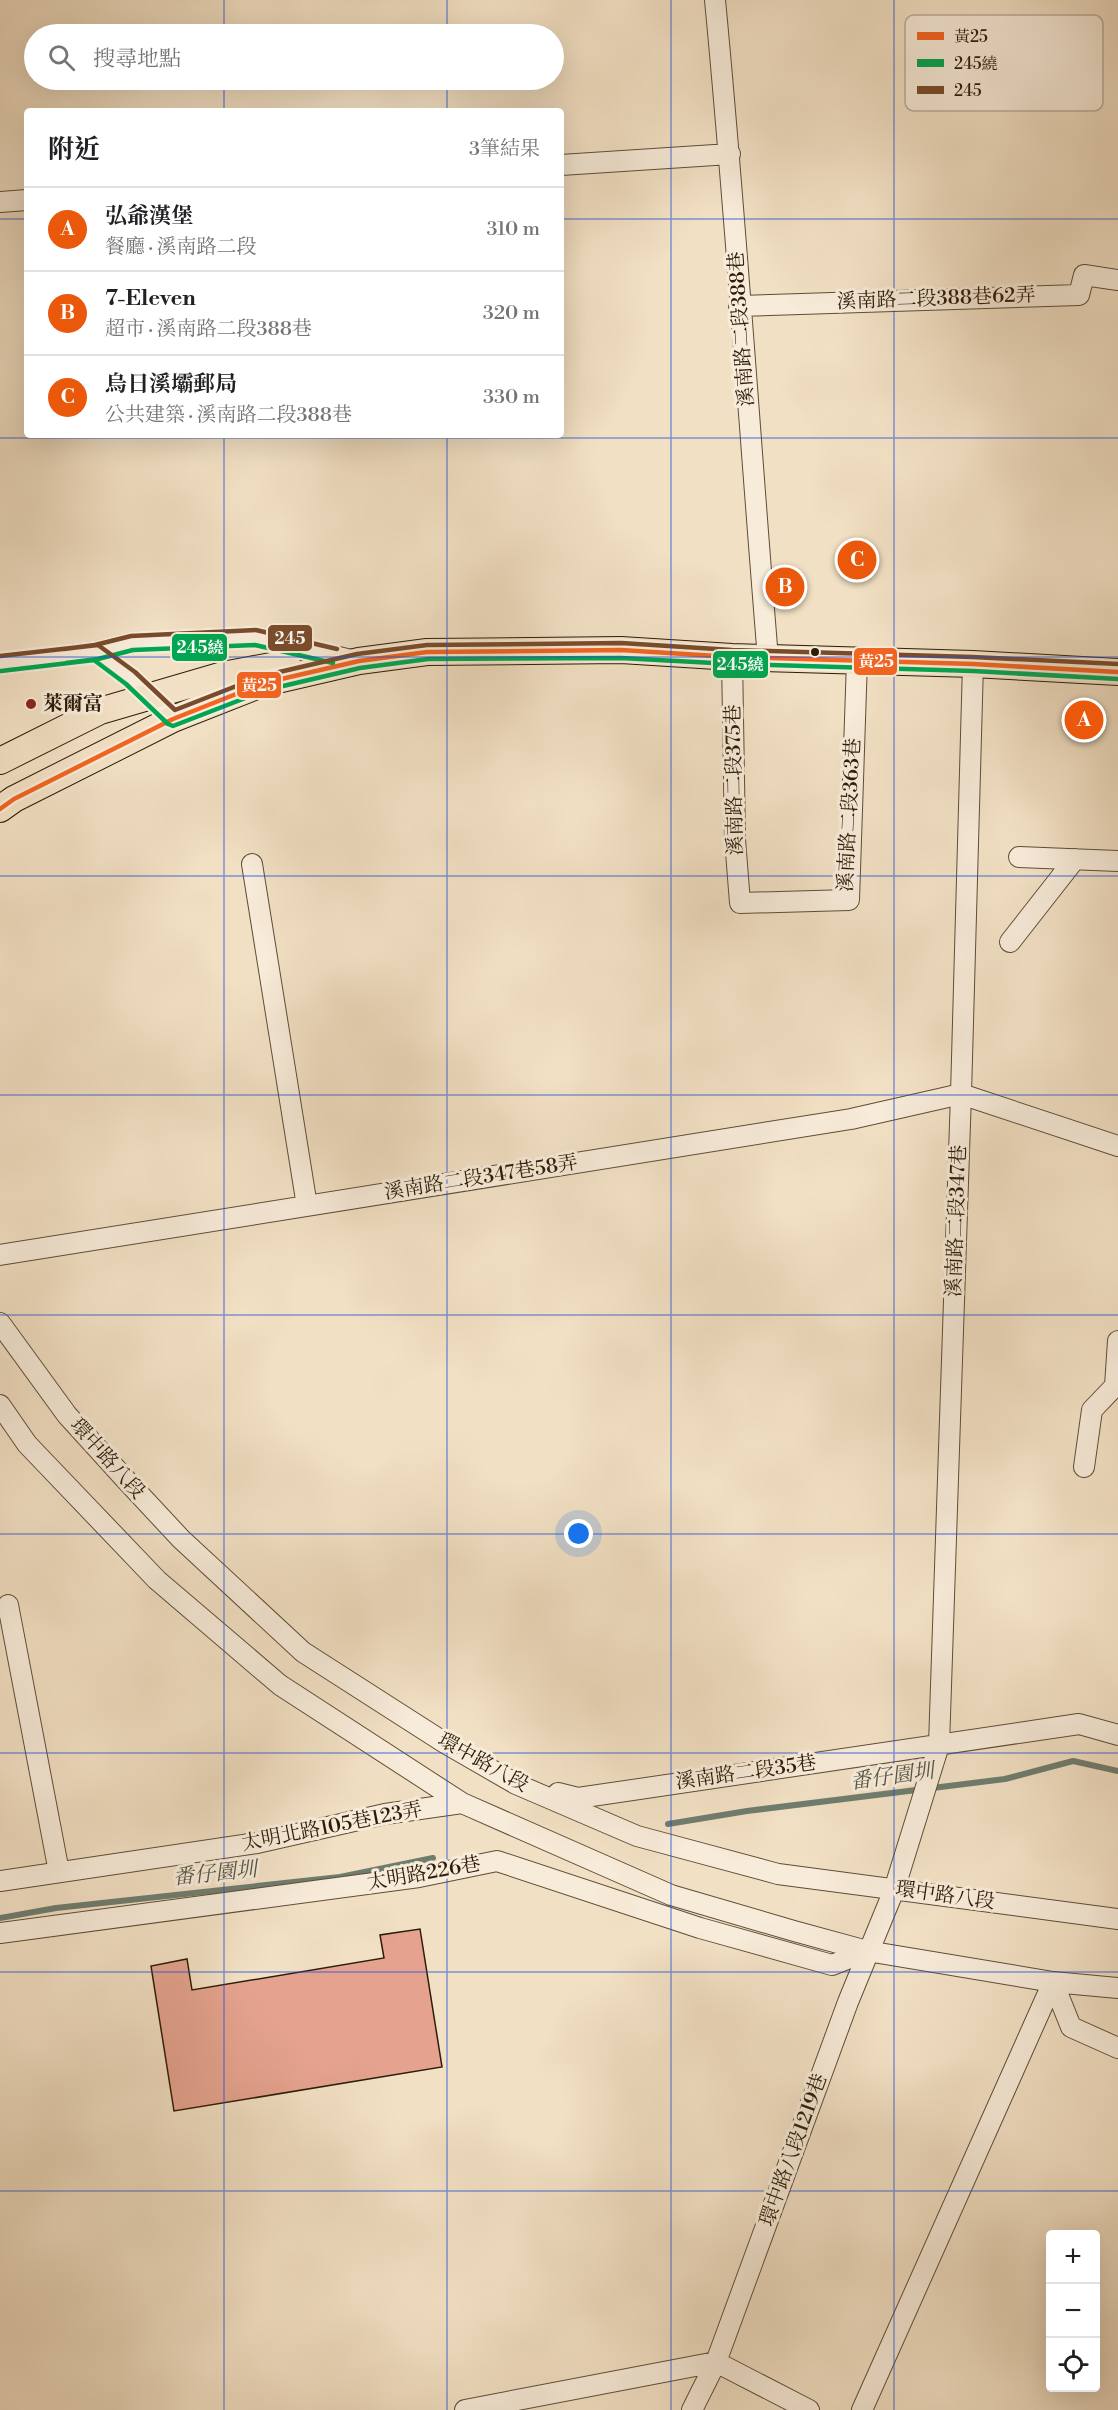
<!DOCTYPE html>
<html lang="zh-TW">
<head>
<meta charset="utf-8">
<style>
  :root { --surface:#fff; --page:#f6f6f6; --text:#202124; --muted:#757577; --line:#e0e0e0; --accent:#ea580c }
  body { margin:0; font-family:"Libre Bodoni","Noto Serif TC",serif; background:var(--page); color:var(--text) }
  .controls { position:absolute; right:18px; bottom:18px; display:grid; overflow:hidden; border-radius:6px; box-shadow:0 6px 24px #0002 }
  .controls button { width:54px; height:54px; display:grid; place-items:center; padding:0; border:0; border-bottom:2px solid var(--line); background:var(--surface); color:var(--text); font:30px sans-serif }
  .you { position:absolute; left:579px; top:1534px; width:21px; height:21px; margin:-15px; border:4px solid #fff; border-radius:50%; background:#1a73e8; box-shadow:0 0 0 9px #1a73e833 }
  .badge { display:grid; place-items:center; width:39px; height:39px; border-radius:50%; background:var(--accent); color:#fff; font-size:20px; font-weight:700 }
  .pin { position:absolute; translate:-50% -50%; border:3px solid #fff; box-shadow:0 2px 6px #0006 }
  .list { margin:0; padding:0; list-style:none }
  h2 { display:flex; justify-content:space-between; align-items:center; height:78px; margin:0; padding:0 24px; font-size:26px }
  h2 small { font-size:20px; font-weight:400; color:var(--muted) }
  .list li { display:grid; grid-template-columns:39px 1fr auto; gap:18px; align-items:center; box-sizing:border-box; height:84px; padding:0 24px; border-top:2px solid var(--line) }
  .list b { display:block; font-size:22px; white-space:nowrap }
  .list p { margin:0; font-size:20px; white-space:nowrap; color:var(--muted) }
  .list em { font-size:20px; font-style:normal; color:var(--muted) }
  .icon { flex:none; width:33px; height:33px; fill:none; stroke:currentColor; stroke-width:2; stroke-linecap:round; stroke-linejoin:round }
  .map { position:relative; flex:none; width:1118px; height:2410px; overflow:hidden }
  .search { position:absolute; background:var(--surface); box-shadow:0 6px 24px #0002; left:24px; top:24px; width:540px; height:66px; display:flex; align-items:center; gap:15px; box-sizing:border-box; padding:0 21px; border-radius:33px; color:var(--muted); font-size:22px }
  .panel { position:absolute; background:var(--surface); box-shadow:0 6px 24px #0002; left:24px; top:108px; width:540px; height:330px; border-radius:6px }
  .map>svg:first-child { display:block }
  .lines { fill:none; stroke-linecap:round; stroke-linejoin:round }
  .stream { stroke:#6f7d6f; stroke-width:6 }
  .building { fill:#e5a38f; stroke:#2d1c08; stroke-width:1.5 }
  .minor-casing { stroke:#5e4d37; stroke-width:22 }
  .major-casing { stroke:#2d1c08; stroke-width:28 }
  .minor { stroke:#f7ebd9; stroke-width:20 }
  .major { stroke:#f2e0c4; stroke-width:26 }
  .bus-1-casing { stroke:#f7ebd9; stroke-width:9 }
  .bus-2-casing { stroke:#f7ebd9; stroke-width:9 }
  .bus-3-casing { stroke:#f7ebd9; stroke-width:9 }
  .bus-1 { stroke:#f26522; stroke-width:4.5 }
  .bus-2 { stroke:#00a651; stroke-width:4.5 }
  .bus-3 { stroke:#7a4b2a; stroke-width:4.5 }
  .grid { fill:none; stroke:#1d4ed8; stroke-width:1.5; stroke-opacity:0.55 }
  .bus-dot { fill:#2d1c08; stroke:#f7ebd9; stroke-width:2 }
  .poi-dot { fill:#8f2418; stroke:#f7ebd9; stroke-width:2 }
  .labels { text-anchor:middle; dominant-baseline:central; stroke-width:6; stroke-linejoin:round; paint-order:stroke }
  .street-label { font-size:20px; fill:#2d1c08; stroke:#f7ebd9 }
  .poi-label { font-size:20px; font-weight:bold; fill:#2d1c08; stroke:#f7ebd9; text-anchor:start }
  .water-label { font-size:21px; font-style:italic; fill:#545444; stroke:#f7ebd9 }
  .key { fill:#f7ebd9; stroke:#baad9a; stroke-width:1.5 }
  .key-label { font-size:16px; fill:#2d1c08 }
  .line-badge { stroke:#f7ebd9; stroke-width:2 }
  .badge-label { font-size:16px; text-anchor:middle; font-weight:bold; fill:#fff }
</style>
</head>
<body>
<div class="map">
<svg width="1118" height="2410" viewBox="0 0 1118 2410">
  <rect width="100%" height="100%" fill="#f2e0c4"/>
  <filter id="stains"><feTurbulence type="fractalNoise" baseFrequency=".00333" numOctaves="4"/><feColorMatrix values="0 0 0 0 .2 0 0 0 0 .09 0 0 0 0 .02 0 0 0 .5 -.17"/></filter>
  <radialGradient id="worn" r=".72"><stop offset=".6" stop-color="#630" stop-opacity="0"/><stop offset="1" stop-color="#630" stop-opacity=".3"/></radialGradient>
  <g class="lines">
    <path class="stream" d="M668,1824L747,1811L1005,1779L1073,1761L1118,1771
      M0,1918L56,1908L340,1877L433,1858"/>
  </g>
  <path class="building" d="M420,1929L442,2067L174,2111L151,1966L187,1959L192,1990L384,1958L380,1935Z"/>
  <g class="lines">
    <g class="minor-casing">
      <path id="minor" d="M715,0C736,219 750,439 768,659
        M561,165L730,154
        M0,202L27,200
        M739,306L1079,295L1084,275L1118,280
        M96,652L131,678L173,719
        M732,657L735,839L740,903L849,900L857,660
        M0,664L96,652L132,643L256,637L355,661
        M1019,857L1118,861
        M252,864L307,1206
        M1010,942L1075,859
        M0,1255L851,1119L961,1094L1118,1146
        M0,1323L67,1415L127,1481L181,1539L303,1652L445,1743L516,1784L637,1836L778,1874L1118,1919
        M0,1405L27,1444L157,1580L280,1685L462,1803L671,1895L794,1931L867,1951L1053,1982L1118,1988
        M1084,1467L1092,1410L1115,1386L1118,1341
        M8,1605L59,1872
        M558,1793L578,1798L1079,1724L1118,1735
        M0,1881L257,1843L385,1814L462,1803
        M0,1933L419,1877L497,1861L700,1928L832,1965L867,1951
        M1053,1982L1071,2027L1118,2048
        M465,2410L716,2362L809,2410
        M692,2410L716,2362L848,2002L894,1890L939,1745L961,1094L973,664
        M862,2410L1053,1982"/>
    </g>
    <g class="major-casing">
      <path id="major" d="M0,761L100,711L223,675L287,663
        M0,809L14,799L173,719L264,683L359,661L427,652L621,650L732,657L973,664L1118,672"/>
    </g>
    <use href="#minor" class="minor"/>
    <use href="#major" class="major"/>
    <g class="bus-1-casing">
      <path id="bus-1" d="M0,809L14,799L173,719L264,683L359,661L427,652L621,650L732,657L973,664L1118,672"/>
    </g>
    <g class="bus-2-casing">
      <path id="bus-2" d="M66,663L98,659L133,650L255,645L333,663
        M1,671L94,660L126,684L168,724L173,726L266,690L360,668L428,659L621,658L732,664L973,671L1118,679"/>
    </g>
    <g class="bus-3-casing">
      <path id="bus-3" d="M64,649L95,645L131,636L256,630L337,649
        M0,656L98,645L135,672L175,710L262,676L357,654L427,645L621,643L732,650L973,657L1118,664"/>
    </g>
    <use href="#bus-1" class="bus-1"/>
    <use href="#bus-2" class="bus-2"/>
    <use href="#bus-3" class="bus-3"/>
  </g>
  <path class="grid" d="M224,0V34M447,0V34M671,0V2410M894,0V2410M224,80V111M447,80V111M0,219H27M561,219H1118M224,435V2410M447,435V2410M0,438H1118M0,657H1118M0,876H1118M0,1095H1118M0,1315H1118M0,1534H1118M0,1753H1118M0,1972H1118M0,2191H1118"/>
  <circle class="bus-dot" cx="815" cy="652" r="5"/>
  <circle class="poi-dot" cx="31" cy="704" r="6"/>
  <g class="labels">
    <g class="street-label">
      <text transform="translate(936 299) rotate(-2)">溪南路二段388巷62弄</text>
      <text transform="translate(742 329) rotate(-94)">溪南路二段388巷</text>
      <text transform="translate(735 780) rotate(-91)">溪南路二段375巷</text>
      <text transform="translate(850 815) rotate(-87)">溪南路二段363巷</text>
      <text transform="translate(481 1178) rotate(-9)">溪南路二段347巷58弄</text>
      <text transform="translate(957 1221) rotate(-88)">溪南路二段347巷</text>
      <text transform="translate(107 1459) rotate(48)">環中路八段</text>
      <text transform="translate(483 1763) rotate(29)">環中路八段</text>
      <text transform="translate(746 1773) rotate(-8)">溪南路二段35巷</text>
      <text transform="translate(332 1827) rotate(-11)">太明北路105巷123弄</text>
      <text transform="translate(424 1874) rotate(-10)">太明路226巷</text>
      <text transform="translate(945 1896) rotate(8)">環中路八段</text>
      <text transform="translate(794 2150) rotate(-70)">環中路八段1219巷</text>
    </g>
    <g class="poi-label">
      <text x="43" y="704">萊爾富</text>
    </g>
    <g class="water-label">
      <text transform="translate(892 1777) rotate(-8)">番仔園圳</text>
      <text transform="translate(215 1874) rotate(-6)">番仔園圳</text>
    </g>
  </g>
  <rect x="905" y="15" width="198" height="96" rx="9" class="key"/>
  <rect x="917" y="32" width="27" height="8" fill="#f26522"/>
  <rect x="917" y="59" width="27" height="8" fill="#00a651"/>
  <rect x="917" y="86" width="27" height="8" fill="#7a4b2a"/>
  <g class="key-label">
    <text x="954" y="42">黃25</text>
    <text x="954" y="69">245繞</text>
    <text x="954" y="96">245</text>
  </g>
  <g class="line-badge">
    <rect x="267" y="624" width="46" height="28" rx="6" fill="#7a4b2a"/>
    <rect x="171" y="633" width="57" height="29" rx="6" fill="#00a651"/>
    <rect x="853" y="647" width="45" height="29" rx="6" fill="#f26522"/>
    <rect x="712" y="650" width="57" height="29" rx="6" fill="#00a651"/>
    <rect x="236" y="671" width="46" height="28" rx="6" fill="#f26522"/>
  </g>
  <g class="badge-label">
    <text x="290" y="644">245</text>
    <text x="200" y="653">245繞</text>
    <text x="876" y="667">黃25</text>
    <text x="740" y="670">245繞</text>
    <text x="259" y="691">黃25</text>
  </g>
  <rect width="100%" height="100%" filter="url(#stains)"/>
  <rect width="100%" height="100%" fill="url(#worn)"/>
</svg>
<div class="controls">
<button>+</button>
<button>−</button>
<button><svg class="icon" aria-label="locate" viewBox="0 0 24 24"><circle cx="12" cy="12" r="6"/><path d="M12 2v4M12 18v4M2 12h4M18 12h4"/></svg></button>
</div>
<div class="you"></div>
<div class="pin badge" style="left:1084px;top:720px">A</div>
<div class="pin badge" style="left:785px;top:587px">B</div>
<div class="pin badge" style="left:857px;top:560px">C</div>
<div class="search"><svg class="icon" aria-label="search" viewBox="0 0 24 24"><circle cx="10" cy="10" r="6"/><path d="M15 15l6 6"/></svg>搜尋地點</div>
<section class="panel">
<h2>附近<small>3筆結果</small></h2>
<ul class="list">
<li><span class="badge">A</span><div><b>弘爺漢堡</b><p>餐廳 · 溪南路二段</p></div><em>310 m</em></li>
<li><span class="badge">B</span><div><b>7-Eleven</b><p>超市 · 溪南路二段388巷</p></div><em>320 m</em></li>
<li><span class="badge">C</span><div><b>烏日溪壩郵局</b><p>公共建築 · 溪南路二段388巷</p></div><em>330 m</em></li>
</ul>
</section>
</div>
</body>
</html>
